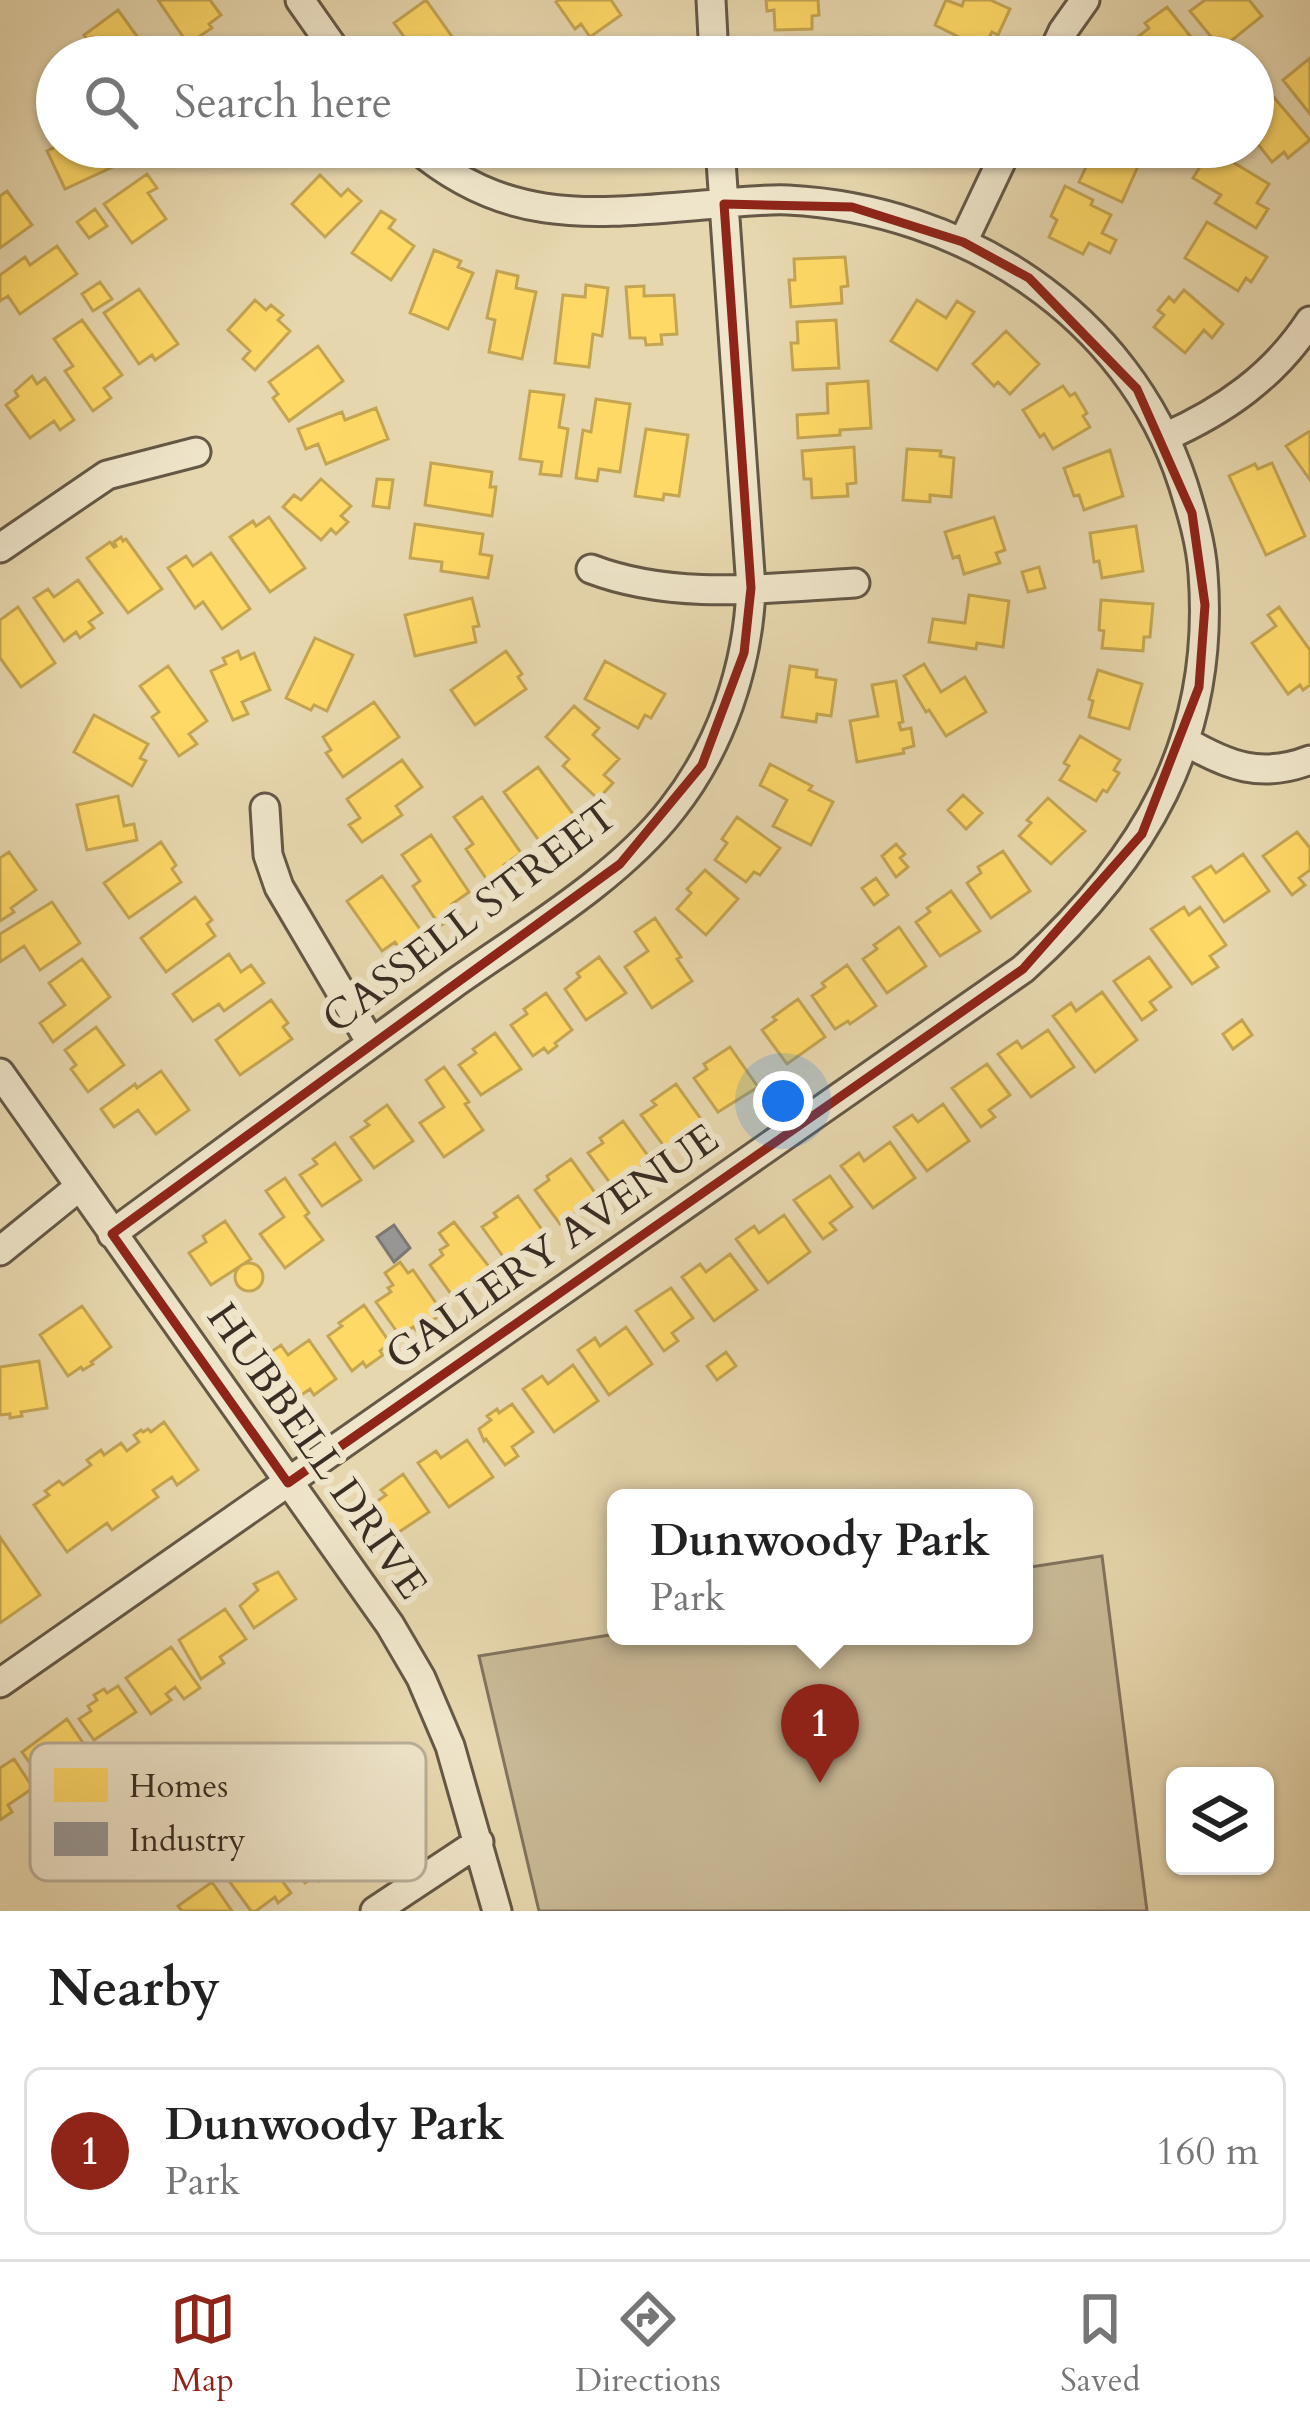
<!DOCTYPE html>
<html lang="en">
<head>
<meta charset="utf-8">
<style>
  :root { --surface:#fff; --page:#f6f6f6; --text:#222; --muted:#767676; --line:#e0e0e0; --accent:#8f2418 }
  body { margin:0; font-family:Cardo,serif; background:var(--page); color:var(--text) }
  .controls { position:absolute; right:36px; bottom:36px; display:grid; overflow:hidden; border-radius:18px; box-shadow:0 3px 9px #0004 }
  .controls button { width:108px; height:108px; display:grid; place-items:center; padding:0; border:0; border-bottom:3px solid var(--line); background:var(--surface); color:var(--text); font:60px sans-serif }
  .you { position:absolute; left:783px; top:1101px; width:42px; height:42px; margin:-30px; border:9px solid #fff; border-radius:50%; background:#1a73e8; box-shadow:0 0 0 18px #1a73e833 }
  .badge { display:grid; place-items:center; width:78px; height:78px; border-radius:50%; background:var(--accent); color:#fff; font-size:39px; font-weight:700 }
  .pin { position:absolute; translate:-50% -99px; filter:drop-shadow(0 3px 6px #0008) }
  .pin::after { content:''; position:absolute; top:63px; width:42px; height:36px; background:inherit; clip-path:polygon(0 0,100% 0,50% 100%) }
  .popup { position:absolute; left:607px; top:1489px; width:426px; height:156px; box-sizing:border-box; display:grid; place-content:center; border-radius:18px; background:var(--surface); filter:drop-shadow(0 3px 9px #0005); font-size:39px; white-space:nowrap; color:var(--muted) }
  .popup b { font-size:45px; color:var(--text) }
  .popup::after { content:''; position:absolute; left:50%; top:100%; margin-left:-24px; border:24px solid transparent; border-top-color:var(--surface) }
  .list { margin:0; padding:0; list-style:none }
  h2 { display:flex; justify-content:space-between; align-items:center; height:156px; margin:0; padding:0 48px; font-size:51px }
  h2 small { font-size:39px; font-weight:400; color:var(--muted) }
  .list li { display:grid; grid-template-columns:78px 1fr auto; gap:36px; align-items:center; box-sizing:border-box; height:168px; margin:0 24px 24px; padding:0 24px; border:3px solid var(--line); border-radius:18px }
  .list b { display:block; font-size:45px; white-space:nowrap }
  .list p { margin:0; font-size:39px; white-space:nowrap; color:var(--muted) }
  .list em { font-size:39px; font-style:normal; color:var(--muted) }
  .icon { flex:none; width:66px; height:66px; fill:none; stroke:currentColor; stroke-width:2; stroke-linecap:round; stroke-linejoin:round }
  .map { position:relative; flex:none; width:1310px; height:1911px; overflow:hidden }
  .search { position:absolute; background:var(--surface); box-shadow:0 3px 9px #0004; left:36px; right:36px; top:36px; height:132px; display:flex; align-items:center; gap:30px; box-sizing:border-box; padding:0 42px; border-radius:66px; color:var(--muted); font-size:45px }
  .sheet { height:348px; background:var(--surface) }
  nav { display:flex; justify-content:space-around; align-items:center; box-sizing:border-box; height:168px; border-top:3px solid var(--line); background:var(--surface); font-size:33px; color:var(--muted) }
  nav a { display:grid; justify-items:center; gap:6px }
  nav .on { color:var(--accent) }
  .map>svg:first-child { display:block }
  .green { fill:#caba97; stroke:#82745e; stroke-width:3 }
  .homes { fill:#ffd966; stroke:#c4a552; stroke-width:3 }
  .industry { fill:#999; stroke:#7c7976; stroke-width:3 }
  .lines { fill:none; stroke-linecap:round; stroke-linejoin:round }
  .minor-casing { stroke:#655846; stroke-width:33 }
  .minor { stroke:#efe5ca; stroke-width:27 }
  .marked { fill:none; stroke:#8f2418; stroke-width:9; stroke-linejoin:round }
  .labels { text-anchor:middle; dominant-baseline:central; stroke-width:12; stroke-linejoin:round; paint-order:stroke }
  .street-label { font-size:42px; fill:#3a2d24; stroke:#efe5ca }
  .key { fill:#efe5ca; stroke:#b9ae98; stroke-width:3 }
  .key-label { font-size:33px; fill:#3a2d24 }
</style>
</head>
<body>
<div class="map">
<svg width="1310" height="1911" viewBox="0 0 1310 1911">
  <rect width="100%" height="100%" fill="#e7d7ae"/>
  <filter id="stains"><feTurbulence type="fractalNoise" baseFrequency=".00167" numOctaves="4"/><feColorMatrix values="0 0 0 0 .2 0 0 0 0 .09 0 0 0 0 .02 0 0 0 .5 -.17"/></filter>
  <radialGradient id="worn" r=".72"><stop offset=".6" stop-color="#630" stop-opacity="0"/><stop offset="1" stop-color="#630" stop-opacity=".3"/></radialGradient>
  <path class="green" d="M1102,1556L1147,1911H539L479,1656L616,1634V1636H1024V1568Z"/>
  <path class="homes" d="M158,0H210L221,15L209,24L212,28L188,44Z
    M426,0L453,38L427,57H410L399,42L405,38L394,23Z
    M559,0H611L621,15L590,37L581,24L575,29L556,2Z
    M766,0H818L819,15L812,16V29L775,30L774,10L767,11Z
    M946,0L962,6L964,0H990L1010,9L998,35L992,32L983,49L935,25Z
    M1205,0H1249L1262,16L1221,49L1190,11Z
    M1167,7L1195,42L1176,57H1146L1133,41L1149,28L1145,23Z
    M118,10L152,57H99L84,35Z
    M1310,58V114L1283,80Z
    M1266,88L1310,140L1288,158L1284,152L1272,162L1253,138V98Z
    M57,146L119,147L114,149L121,163L65,189L47,151Z
    M905,147H953L950,161L924,156L923,161L902,157Z
    M1078,147H1127L1143,155L1122,202L1079,182L1092,154Z
    M1211,149L1269,184L1257,203L1268,209L1256,228L1215,203L1221,195L1193,178Z
    M147,174L157,188L148,193L166,219L132,243L104,204Z
    M320,175L341,196L348,189L361,201L325,237L292,204Z
    M1065,186L1093,200L1091,205L1111,215L1102,233L1116,240L1110,253L1089,243L1083,254L1049,237L1057,220L1051,216Z
    M7,191L32,225L0,248V196Z
    M95,209L107,226L89,238L77,222Z
    M381,211L395,220L389,228L414,246L391,280L352,253Z
    M1207,222L1267,257L1251,282L1246,278L1238,291L1185,258Z
    M57,246L77,274L20,314L8,296L0,301V275L25,257L30,265Z
    M434,250L461,261L458,267L473,273L448,329L410,313Z
    M845,257L848,286L841,287L842,303L791,307L789,280H795L794,259Z
    M497,271L518,276L516,288L536,292L522,359L489,352L495,320L487,318Z
    M100,282L112,299L93,311L82,294Z
    M586,285L608,288L602,336L593,334L589,367L555,363L563,295L585,297Z
    M644,286V296L674,295L677,334L661,335L662,344L646,345L645,338H630L626,287Z
    M139,289L178,344L155,360L152,355L139,364L104,313Z
    M1184,290L1223,324L1212,338L1204,330L1185,353L1154,327L1164,315L1158,310L1169,297L1174,302Z
    M255,300L266,310L271,305L283,315L278,320L290,331L255,370L243,359L250,351L228,330Z
    M917,300L946,318L957,301L974,312L937,370L891,341Z
    M82,320L122,375L104,388L111,398L93,411L65,371L73,366L54,339Z
    M836,320L839,368L793,370L791,343H798L797,322Z
    M1006,331L1039,364L1010,394L998,382L994,386L973,364Z
    M318,346L343,381L289,421L273,398L278,394L269,382Z
    M32,376L37,384L45,378L74,420L60,430L54,421L30,438L6,405L18,396L15,391Z
    M868,381L871,428L840,430V435L798,438L797,415L828,413L827,384Z
    M1063,386L1070,396L1075,393L1087,413L1083,416L1090,427L1053,449L1044,434L1040,437L1023,410Z
    M530,391L564,395L559,427L568,429L561,476L540,474L542,462L520,459Z
    M596,399L630,404L620,472L599,469L597,481L576,478L583,430L591,432Z
    M376,408L388,439L326,464L318,444L306,449L298,429L342,412L345,420Z
    M646,429L688,435L679,496L664,494L663,500L635,496Z
    M1310,431V480L1286,446Z
    M854,447L856,483L847,484L848,496L812,498L811,479H804L802,451Z
    M907,449L941,451L940,456L954,458L951,497L930,495V502L903,500Z
    M1110,450L1123,496L1084,510L1079,495L1074,496L1064,468Z
    M431,463L492,472L490,487H496L492,516L425,505Z
    M1272,463L1305,536L1266,555L1229,476L1255,464L1258,469Z
    M321,479L351,506L341,516L348,522L336,534L331,529L321,540L283,507L294,495L301,500Z
    M377,479L393,480L389,508L373,506Z
    M269,517L305,568L270,592L230,537L253,521L256,526Z
    M994,517L1005,550L996,553L1000,563L964,574L959,556L953,558L945,532Z
    M415,524L483,534L480,554L492,556L488,578L441,571L442,562L410,558Z
    M1136,526L1143,571L1102,578L1099,561L1094,562L1090,533Z
    M121,537L123,541L126,539L162,589L128,613L87,558L110,542L114,547L116,546L114,542Z
    M211,553L250,609L222,629L203,602L195,608L168,568L186,556L193,566Z
    M1039,567L1045,588L1028,592L1022,572Z
    M78,580L102,613L89,622L94,628L80,638L76,632L64,641L34,598L48,589L54,597Z
    M969,595L1009,601L1003,647L977,643L976,649L929,642L933,619L965,623Z
    M472,598L479,626L473,627L476,642L415,656L405,615Z
    M1101,600L1153,604L1150,637H1144L1143,651L1102,648L1104,631L1099,630Z
    M18,607L55,663L21,687L0,658V620Z
    M1279,607L1310,650V685L1303,690L1300,685L1288,694L1252,643L1276,626L1268,615Z
    M315,638L353,655L327,711L314,705L311,710L286,698Z
    M238,651L241,659L254,653L270,690L242,702L248,714L233,720L211,671L226,664L223,658Z
    M506,651L522,674L518,677L526,689L475,725L451,690Z
    M605,661L665,694L651,718L645,715L638,728L585,699Z
    M924,664L941,692L965,677L986,712L946,736L929,710L926,712L904,676Z
    M168,666L207,721L189,734L197,744L179,756L152,717L159,712L140,686Z
    M790,666L817,670L816,677L836,680L831,716L817,714L816,722L782,717Z
    M1098,670L1142,684L1129,729L1089,717L1093,701L1089,699Z
    M896,681L903,722L899,723L901,730L911,728L914,746L903,749L904,753L857,762L850,721L878,716L872,685Z
    M374,702L399,737L343,777L326,753L331,750L323,737Z
    M574,706L599,728L593,735L619,759L604,775L613,783L598,799L563,766L569,759L546,737Z
    M94,715L148,744L140,758L146,761L132,786L74,752Z
    M1080,736L1120,760L1114,770L1119,773L1107,792L1103,790L1096,801L1060,780L1069,766L1064,763Z
    M402,760L422,787L396,806L402,815L362,842L349,825L360,818L347,799Z
    M770,764L812,786L809,790L833,802L811,845L773,826L787,800L760,785Z
    M538,767L579,822L556,838L552,833L540,842L504,792Z
    M963,795L982,813L966,829L948,810Z
    M118,796L124,826L134,824L137,840L87,850L77,805Z
    M482,797L521,853L504,865L510,874L492,887L466,849L473,844L454,817Z
    M1048,798L1085,831L1051,864L1019,836L1031,823L1027,820Z
    M737,817L780,848L760,875L754,872L746,882L715,860L727,843L722,839Z
    M1297,832L1310,848V870L1299,878L1305,885L1292,895L1263,856Z
    M431,835L469,892L452,904L459,914L440,926L413,886L420,881L402,855Z
    M161,842L176,865L172,869L181,882L129,918L104,883Z
    M896,844L905,854L900,858L908,867L896,877L882,856Z
    M1003,851L1030,891L991,918L967,883L981,873L978,867Z
    M9,852L36,890L11,908L14,912L0,921V858Z
    M1243,854L1269,891L1224,922L1193,877L1211,866L1216,873Z
    M705,870L738,899L706,935L677,909L691,893L687,889Z
    M382,876L422,932L399,948L395,942L382,951L347,901Z
    M876,878L888,895L874,905L862,888Z
    M951,891L980,931L940,956L916,922L930,912L927,908Z
    M195,897L212,920L207,924L215,936L166,972L141,938Z
    M52,902L80,943L40,970L24,946L0,962V934Z
    M1184,907L1189,915L1200,907L1226,945L1210,956L1218,967L1192,984L1151,929Z
    M655,918L681,957L677,959L692,981L652,1008L625,967L648,951L635,932Z
    M899,927L926,966L887,993L863,959L877,949L874,945Z
    M229,954L241,972L251,965L264,983L224,1011L219,1004L193,1021L173,994Z
    M599,957L626,993L586,1020L565,989L580,977L577,973Z
    M1149,957L1171,987L1150,1002L1156,1010L1142,1020L1114,981Z
    M82,959L110,997L53,1042L40,1023L65,1005L49,983Z
    M847,965L876,1006L850,1024L848,1021L835,1029L812,996L825,987L822,983Z
    M1102,992L1137,1040L1095,1072L1053,1016L1071,1003L1076,1011Z
    M546,993L572,1030L555,1043L557,1046L548,1053L544,1048L533,1056L511,1025L527,1014L524,1009Z
    M798,999L825,1037L787,1064L762,1030L776,1020L773,1017Z
    M271,1000L288,1023L283,1027L292,1039L240,1075L216,1040Z
    M1242,1020L1252,1035L1233,1049L1223,1034Z
    M96,1027L124,1065L88,1092L71,1069L76,1065L65,1050Z
    M1048,1030L1074,1067L1031,1097L998,1054L1017,1041L1022,1048Z
    M495,1033L521,1069L481,1095L459,1065L476,1053L473,1049Z
    M730,1047L758,1087L718,1112L694,1078L707,1069L704,1064Z
    M987,1064L1010,1095L989,1110L995,1117L981,1127L952,1088Z
    M444,1067L469,1102L465,1104L483,1130L444,1157L420,1123L444,1107L426,1080Z
    M161,1071L189,1110L156,1134L138,1110L114,1127L101,1109L135,1084L137,1088Z
    M676,1084L703,1122L693,1129L696,1134L679,1146L676,1142L666,1149L641,1115L656,1105L652,1101Z
    M943,1104L969,1141L927,1171L894,1127L912,1115L918,1122Z
    M387,1105L413,1141L374,1168L351,1137L369,1125L365,1121Z
    M623,1121L651,1160L613,1187L588,1153L603,1143L600,1138Z
    M890,1142L915,1178L873,1208L841,1166L859,1153L864,1161Z
    M335,1143L361,1180L322,1206L300,1175L317,1164L313,1159Z
    M571,1159L598,1197L560,1224L535,1190L549,1180L547,1176Z
    M830,1176L852,1207L830,1223L836,1230L823,1239L794,1200Z
    M285,1178L309,1213L305,1216L323,1240L285,1268L260,1234L284,1217L266,1191Z
    M518,1196L545,1234L507,1262L482,1227L497,1217L494,1213Z
    M784,1215L810,1252L768,1283L736,1239L754,1226L759,1233Z
    M225,1221L251,1259L211,1285L189,1253L206,1242L203,1236Z
    M454,1222L494,1273L454,1298L430,1265L443,1255L440,1250L448,1245L439,1233Z
    M730,1254L757,1290L714,1321L682,1277L700,1264L706,1272Z
    M400,1262L408,1273L413,1270L443,1313L417,1331L413,1327L400,1336L376,1302L391,1292L388,1288L393,1285L385,1273Z
    M235 1277a14 14 0 1 1 28 0a14 14 0 1 1-28 0Z
    M671,1288L693,1318L672,1333L678,1341L664,1351L636,1311Z
    M364,1305L390,1343L380,1351L383,1355L366,1367L363,1362L352,1371L328,1336L342,1326L339,1323Z
    M82,1306L111,1347L91,1362L93,1364L83,1370L81,1367L68,1376L40,1335Z
    M626,1327L652,1364L609,1395L578,1350L595,1338L600,1346Z
    M309,1340L336,1379L314,1395L310,1389L294,1400L264,1357L281,1345L288,1355Z
    M726,1352L736,1366L717,1380L707,1366Z
    M39,1361L47,1408L21,1412L22,1416L10,1418V1414L0,1415V1367Z
    M573,1365L598,1401L554,1432L523,1389L542,1376L548,1384Z
    M512,1404L533,1432L512,1447L518,1456L505,1465L486,1439L484,1441L479,1429L491,1420L487,1416L497,1409L499,1413Z
    M164,1422L198,1470L177,1485L172,1477L153,1490L158,1497L112,1530L107,1523L67,1552L34,1505L49,1495L45,1491L59,1481L63,1485L91,1465L87,1460L101,1450L104,1455L121,1443L127,1451L139,1442L134,1435L141,1430L143,1432L148,1429L151,1432Z
    M467,1440L493,1477L449,1507L418,1463L436,1451L441,1458Z
    M403,1474L429,1512L390,1538L369,1507L386,1495L381,1490Z
    M0,1537L40,1595L0,1623Z
    M278,1572L296,1599L254,1628L240,1606L258,1590L254,1584Z
    M225,1609L246,1639L220,1657L224,1663L201,1679L179,1640Z
    M171,1647L200,1688L184,1699L175,1687L166,1694L171,1700L151,1714L126,1678Z
    M118,1686L136,1712L94,1740L79,1719L91,1711L88,1706L97,1700L94,1695L104,1689L107,1693Z
    M67,1719L87,1749L83,1751L93,1765L76,1778L66,1764L62,1767L67,1773L47,1787L22,1752Z
    M14,1759L33,1788L8,1805L12,1812L0,1820V1768Z
    M371,1769L403,1814L359,1844L342,1818L355,1809L341,1789Z
    M318,1811L350,1853L337,1862L339,1865L319,1881L316,1876L305,1883L287,1859L298,1850L287,1834Z
    M58,1821L68,1836L51,1848L41,1833Z
    M181,1840L203,1868L193,1875L171,1847Z
    M256,1840L265,1846L267,1853L254,1866L261,1876L269,1870L266,1867L270,1864L291,1893L278,1903L275,1897L256,1911H251L229,1881L234,1878L221,1861L248,1842Z
    M212,1882L232,1911H182L178,1906Z"/>
  <path class="industry" d="M394,1225L410,1248L394,1262L377,1237Z"/>
  <g class="lines">
    <g class="minor-casing">
      <path id="minor" d="M300,0L340,57
        M711,0L714,57
        M1051,57L1063,31L1085,0
        M963,242L1008,147
        M1165,437C1224,411 1274,376 1310,321
        M0,548L107,475L196,452
        M591,569C675,601 767,588 855,583
        M1185,741C1228,766 1261,779 1310,760
        M265,808L268,855L279,887L371,1043
        M0,1073L390,1625L421,1678L450,1746L497,1911
        M112,1234C225,1151 338,1067 452,985C524,934 618,879 672,809C721,747 748,667 751,588L720,147
        M0,1251L79,1187
        M0,1683L1023,969C1144,860 1216,741 1203,573C1201,543 1192,513 1183,484C1128,314 963,209 788,200C765,199 739,202 716,204C599,213 511,229 415,147
        M375,1911L479,1842"/>
    </g>
    <use href="#minor" class="minor"/>
  </g>
  <path class="marked" d="M724,204L852,207L963,242L1029,278L1137,389L1192,513L1205,605L1199,687L1142,834L1023,969L288,1483L112,1234L620,864L702,765L744,653L751,588Z"/>
  <g class="labels">
    <g class="street-label">
      <text transform="translate(470 917) rotate(-37)">CASSELL STREET</text>
      <text transform="translate(552 1247) rotate(-35)">GALLERY AVENUE</text>
      <text transform="translate(317 1451) rotate(55)">HUBBELL DRIVE</text>
    </g>
  </g>
  <rect x="30" y="1743" width="396" height="138" rx="18" class="key"/>
  <rect x="54" y="1768" width="54" height="34" fill="#ffd966"/>
  <rect x="54" y="1822" width="54" height="34" fill="#999"/>
  <g class="key-label">
    <text x="129" y="1797">Homes</text>
    <text x="129" y="1851">Industry</text>
  </g>
  <rect width="100%" height="100%" filter="url(#stains)"/>
  <rect width="100%" height="100%" fill="url(#worn)"/>
</svg>
<div class="controls">
<button><svg class="icon" aria-label="layers" viewBox="0 0 24 24"><path d="M12 4l9 5-9 5-9-5zM3 14l9 5 9-5"/></svg></button>
</div>
<div class="you"></div>
<div class="pin badge" style="left:820px;top:1783px">1</div>
<div class="popup"><b>Dunwoody Park</b>Park</div>
<div class="search"><svg class="icon" aria-label="search" viewBox="0 0 24 24"><circle cx="10" cy="10" r="6"/><path d="M15 15l6 6"/></svg>Search here</div>
</div>
<section class="sheet">
<h2>Nearby<small></small></h2>
<ul class="list">
<li><span class="badge">1</span><div><b>Dunwoody Park</b><p>Park</p></div><em>160 m</em></li>
</ul>
</section>
<nav>
<a class="on"><svg class="icon" aria-label="map" viewBox="0 0 24 24"><path d="M3 6l6-2 6 2 6-2v14l-6 2-6-2-6 2zM9 4v14M15 6v14"/></svg>Map</a>
<a><svg class="icon" aria-label="directions" viewBox="0 0 24 24"><path d="M12 3l9 9-9 9-9-9zM9 14v-3h6M13 9l2 2-2 2"/></svg>Directions</a>
<a><svg class="icon" aria-label="saved" viewBox="0 0 24 24"><path d="M7 4h10v16l-5-4-5 4z"/></svg>Saved</a>
</nav>
</body>
</html>
